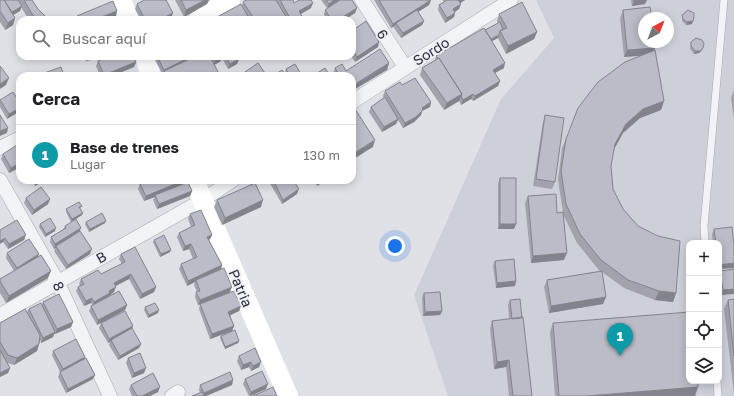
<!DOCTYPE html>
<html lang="es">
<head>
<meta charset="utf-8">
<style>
  :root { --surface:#fff; --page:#f6f6f6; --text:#202124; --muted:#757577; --line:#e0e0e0; --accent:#d93025 }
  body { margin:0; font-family:"Golos Text",sans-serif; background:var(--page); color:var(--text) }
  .controls { position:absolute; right:12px; bottom:12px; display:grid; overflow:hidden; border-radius:8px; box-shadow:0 2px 10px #0003 }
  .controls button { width:36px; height:36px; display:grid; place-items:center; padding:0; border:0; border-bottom:1px solid var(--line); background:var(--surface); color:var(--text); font:20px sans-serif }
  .compass { position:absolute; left:638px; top:12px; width:36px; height:36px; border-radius:50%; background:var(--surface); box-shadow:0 2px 10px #0003; rotate:42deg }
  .you { position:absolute; left:395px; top:246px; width:14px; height:14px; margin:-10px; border:3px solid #fff; border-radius:50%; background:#1a73e8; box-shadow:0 0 0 6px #1a73e833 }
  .badge { display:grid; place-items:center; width:26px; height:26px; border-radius:50%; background:var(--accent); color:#fff; font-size:13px; font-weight:700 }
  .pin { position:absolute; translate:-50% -33px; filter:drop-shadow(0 1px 2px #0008) }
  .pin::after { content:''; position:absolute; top:21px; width:14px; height:12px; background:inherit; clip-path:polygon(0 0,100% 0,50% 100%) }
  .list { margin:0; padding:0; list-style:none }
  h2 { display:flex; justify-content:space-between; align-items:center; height:52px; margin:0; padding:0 16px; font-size:17px }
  h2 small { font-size:13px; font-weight:400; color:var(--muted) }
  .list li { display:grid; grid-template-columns:26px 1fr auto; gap:12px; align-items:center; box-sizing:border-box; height:60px; padding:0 16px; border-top:1px solid var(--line) }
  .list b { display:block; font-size:15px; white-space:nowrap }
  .list p { margin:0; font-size:13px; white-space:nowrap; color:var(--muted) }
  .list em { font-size:13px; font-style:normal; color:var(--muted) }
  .icon { flex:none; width:22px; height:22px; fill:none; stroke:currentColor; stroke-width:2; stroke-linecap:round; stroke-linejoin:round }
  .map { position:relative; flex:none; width:734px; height:396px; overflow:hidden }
  .search { position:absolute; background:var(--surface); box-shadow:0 2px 10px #0003; left:16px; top:16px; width:340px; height:44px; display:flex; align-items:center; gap:10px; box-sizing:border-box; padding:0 14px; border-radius:12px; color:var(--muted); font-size:15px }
  .panel { position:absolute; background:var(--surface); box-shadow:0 2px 10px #0003; left:16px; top:72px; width:340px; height:112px; border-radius:12px }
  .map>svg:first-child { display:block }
  .built { fill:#ced0d9; fill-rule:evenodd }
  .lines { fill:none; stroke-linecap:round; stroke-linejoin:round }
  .lane-casing { stroke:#a6a7b1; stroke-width:8 }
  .street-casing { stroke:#a6a7b1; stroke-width:15 }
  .lane { stroke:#f2f3f6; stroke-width:7 }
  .street { stroke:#f2f3f6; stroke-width:14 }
  .secondary { stroke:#fff; stroke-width:20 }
  .wall { fill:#a1a2ab }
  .shaded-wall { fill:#83848b }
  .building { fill:#bbbcc7; stroke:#83848b }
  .labels { text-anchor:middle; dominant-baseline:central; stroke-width:4; stroke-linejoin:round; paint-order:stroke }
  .street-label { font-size:14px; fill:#2a2d3d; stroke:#eff0f5 }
</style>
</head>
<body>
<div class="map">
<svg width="734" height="396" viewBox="0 0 734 396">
  <rect width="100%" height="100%" fill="#e0e1e7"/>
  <path class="built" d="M536,0H734V396H448L414,295L501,99L554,38ZM644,18H668V42H644ZM689,243H719V381H689Z"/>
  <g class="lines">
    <g class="lane-casing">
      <path id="lane" d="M705,243L704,226L724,0
        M717,381L718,396"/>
    </g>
    <g class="street-casing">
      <path id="street" d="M362,0L405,67
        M352,102L511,0
        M0,148L20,138
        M0,180L57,281L110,396
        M0,315L203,200L233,180
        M172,396L178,392"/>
    </g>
    <use href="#lane" class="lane"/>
    <use href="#street" class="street"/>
    <path class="secondary" d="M121,0L129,20
      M199,20L230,0
      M145,56L151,76
      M194,180L288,396"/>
  </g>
  <path class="wall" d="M0,0H32L38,9L49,20H29L21,7L20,11L13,15L15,18L13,25L5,30L0,22Z
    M175,0H209L207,4L184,17Z
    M246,0H293L294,3L311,8L301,14L304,20H216L217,17L242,6L243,2Z
    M321,0H340L327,8Z
    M374,0H431L429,5L418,12L424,21L422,25L401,38L394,28L395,26L391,28Z
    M443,0H465L460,3L459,9L455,12L454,17L445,23L438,10L439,5L444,2L443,1Z
    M631,0H647L645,4L632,6Z
    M137,4L171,18L167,20H141L135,9Z
    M357,8L355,13L344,20H327L324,15L325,10Z
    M623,10L655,48L654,51L664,101L661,110L640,118L623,133L614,149L611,166L613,189L623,209L676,293L673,302L655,300L624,288L602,272L606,297L603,304L549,313L544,287L547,280L600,271L598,269L577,243L563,214L564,260L531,263L525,203L528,196L557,213L563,212L558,180L562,148L566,139L642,55L624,57L620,18Z
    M499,14L537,32L534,39L506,54L498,38L492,41L504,68L495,73L500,81L498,86L473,101L471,99L461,105L459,101L444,110L420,75L422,68L435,60L436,56L498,23L497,21Z
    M682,15L694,20L692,24L686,25L682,21Z
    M352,31L379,42L378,47L355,62L351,56H352Z
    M691,42L703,48L702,50L699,53L694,54L690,49Z
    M84,56H94V59L86,61Z
    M156,56H193L185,61L196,56H237L239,59L237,64L228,69L222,58L221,61L214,65L219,74L218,76H163V74V75L155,60Z
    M98,61L136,62L134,67L112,76H100L96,66Z
    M389,63L387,70L352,76H333V75L335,68L346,71Z
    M286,69L302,76H273L285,73Z
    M245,72L267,76H244Z
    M734,90V119L731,98Z
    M385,91L431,102L430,107L422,111L421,115L414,122L403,128L398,120L396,124L382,132L369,112L371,107L384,98L383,96Z
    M0,100L20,103V111L7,119L0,107Z
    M545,115L555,182L552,189L533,186L543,122Z
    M3,154L20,167L9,173L1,159Z
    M500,178L514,229H498V183Z
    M32,180H42V182L35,186Z
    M268,180H293L297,194L282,204Z
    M314,180H326L317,186Z
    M140,184H184L192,191L190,196L157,209L153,200L155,197L144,201L138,189Z
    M26,198L50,199L48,204L32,215L24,203Z
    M217,200L261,207L222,225L214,207Z
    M82,206L80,209L82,215L71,222L66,212V209Z
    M190,214L212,235L210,239L209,240L222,265L221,269L230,292L211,300L241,306L239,311L230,315L234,326L232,331L210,339L199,309L200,304L198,305L195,297L196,292H197L194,285L195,282L187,286L179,269L181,264L193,259L189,249L183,251L177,237L179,233L191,227L188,219Z
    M86,222L105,223L89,232L85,224Z
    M40,224L55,231L45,237L39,227Z
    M65,226L80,231L90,254L66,269L54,251L56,247L54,249L50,242L51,237L63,230Z
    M714,229L719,243H713L712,234Z
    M0,230L24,240L8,249L3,242Z
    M154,240L170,252L160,257L153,242Z
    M7,253L39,254L38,256L48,278L6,303L0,293V279L14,271L6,258Z
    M121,254L156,287L154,292L140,299L129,279L115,286L114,292L110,295L109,296L127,305L125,310L97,325L89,311L91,306L92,305L91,303L84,306L76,291L78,287L80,285L79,284L81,279L101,274L122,264L119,259Z
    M495,261L515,286L496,288L493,266Z
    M734,269L721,295L719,280V274L720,271Z
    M424,293L442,311L440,315L423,316L422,298Z
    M734,299V394L724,309L728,300Z
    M510,300L522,318L532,396H509L506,367L494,369L490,328L492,321L509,319L508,305Z
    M43,302L73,322L71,327L55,334H54L53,337L41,343L40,340L37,351L14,365L7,363L10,368L8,373L0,377V323L27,312L29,309L42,305Z
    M145,307L158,313L148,318L144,310Z
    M101,323L133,326L132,329L141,344L139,348L118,360L109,345L110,342L108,343L99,328Z
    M553,323L698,387L695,396H555L550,332Z
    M221,336L239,341L238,343L225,349L220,338Z
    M53,351L85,359L95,375L93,379L66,393L58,377L60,372L52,355Z
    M239,356L259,367L251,371L249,367L241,370L237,361Z
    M128,358L144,373L132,378L126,363Z
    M245,379L266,389L251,396H249L243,384Z
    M233,380L232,385L206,396H192L200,393L199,390L200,385Z
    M131,385L158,392L150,396H132L129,389Z"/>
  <path class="shaded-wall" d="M205,0H209L207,4L184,17L186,10Z
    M334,0H340L327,8L329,4Z
    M431,0L429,5L397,25L396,23L395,26L391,28L393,24Z
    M458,0H465L457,5Z
    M644,0H647L645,4L632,6L634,1Z
    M313,3L311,8L297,16L299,11Z
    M461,4L459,9L451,14L453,9Z
    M22,6L20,11L8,18L10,13Z
    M357,8L355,13L344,20H338Z
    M117,11L116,16L105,20H94Z
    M173,13L171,18L167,20H159Z
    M455,13L454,17L445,23L447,18Z
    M694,17L692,24L686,25L687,22Z
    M15,18L13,25L5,30L8,23Z
    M424,21L422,25L401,38L403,33Z
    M537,32L534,39L506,54L508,46Z
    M499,35L498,38L490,42V39Z
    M379,42L378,47L355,62L357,57Z
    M655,48L652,55L624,57L627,50Z
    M703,48L702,50L699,53L694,54L695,51Z
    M95,56L94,59L86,61L87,59Z
    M187,56H193L185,61Z
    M222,56L221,61L214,65L215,60Z
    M186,59L184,63L164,71L163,75L164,70Z
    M239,59L237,64L228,69L230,64Z
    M136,62L134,67L112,76H104V75Z
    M389,63L387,70L352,91V86Z
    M505,63L504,68L491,75L493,70Z
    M9,78L6,85L0,89V84Z
    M500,81L498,86L473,101L475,96Z
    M462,94L459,101L444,110L447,103Z
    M473,94L471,99L461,105L463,100Z
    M664,101L661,110L640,118L623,133L612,153L615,144L626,124L643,109Z
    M431,102L430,107L422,111L421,115L414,122L403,128L405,123L422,108Z
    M20,108V111L7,119L9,114Z
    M398,119L396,124L382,132L384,127Z
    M8,128L7,133L0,136V131Z
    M375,140L373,147L352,160V158L353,154Z
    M20,163V167L9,173L11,168Z
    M41,180H42V182L35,186L36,183Z
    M185,180L183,185L155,195V197L144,201L146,196Z
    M205,180H210L204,183Z
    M319,180H326L317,186Z
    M299,189L297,194L282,204L283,200Z
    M192,191L190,196L157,209L159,204Z
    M50,199L48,204L32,215L34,210Z
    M263,200L261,207L222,225L225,218Z
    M83,213L82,215L71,222L72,219Z
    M106,221L105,223L89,232L90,229Z
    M500,224H516L514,229H498Z
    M56,228L55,231L45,237L46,234Z
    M81,228L79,233L54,249L55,244Z
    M26,235L24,240L8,249L9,244Z
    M212,235L210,239L206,242L207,237Z
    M5,238L3,242L0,244V241Z
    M191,244L189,249L183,251L185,246Z
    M92,249L90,254L66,269L68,265Z
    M171,250L170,252L160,257L161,254Z
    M567,253L564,260L531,263L533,256Z
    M39,254L37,259L15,273L17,268Z
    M734,263V268L719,269V265Z
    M222,265L221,270L196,280L195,282L187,286L188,281Z
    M51,271L48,278L6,303L9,296Z
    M131,274L129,279L112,288L114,283Z
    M516,281L515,286L496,288L497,283Z
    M116,287L114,292L110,295L109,298L93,306L94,302L109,291Z
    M156,287L154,292L140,299L142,294Z
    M232,287L230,292L198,305L200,300Z
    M734,289V294L721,295L723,290Z
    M659,291L676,293L673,302L655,300Z
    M606,297L603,304L549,313L551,306Z
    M92,298L91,303L84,306L86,301Z
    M127,305L125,310L97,325L98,320Z
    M241,306L239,311L227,317L228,312Z
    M159,310L158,313L148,318L149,315Z
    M442,311L440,315L423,316L425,312Z
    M73,322L71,327L55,334L57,329Z
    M133,326L131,331L111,340L110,342L108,343L109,339Z
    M234,326L232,331L210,339L212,334Z
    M55,332L53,337L41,343L43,338Z
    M239,341L238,343L225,349V347Z
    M39,344L37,351L14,365L17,358Z
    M141,344L139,348L118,360L120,356Z
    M85,357L84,362L61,374L63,369Z
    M509,360L506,367L494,369L497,362Z
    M251,362L249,367L241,370L243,365Z
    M261,362L259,367L251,371L253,366Z
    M10,368L8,373L0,377V373Z
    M146,368L144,373L132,378L134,373Z
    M95,375L93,379L66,393L68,389Z
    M233,380L232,385L206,396H203L204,393Z
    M268,384L266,389L250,396L251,392Z
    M160,387L158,392L150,396H142Z
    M698,387L695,396H586Z"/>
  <path class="building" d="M0,0H4L15,18L8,23L0,11Z
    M4,0H18L22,6L12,12Z
    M24,0H32L38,9L49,20H37L32,14Z
    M144,0H166L173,13L159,20H145L137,4Z
    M181,0H205L186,10Z
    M246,0H276L288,20H255L243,2Z
    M280,0H293L294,3L299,0H311L313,3L299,11L304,20H291Z
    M326,0H334L329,4Z
    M340,0H352L357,8L338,20H332L325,10Z
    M379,0H431L393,24Z
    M447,0H458L461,4L453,9L455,13L447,18L439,5Z
    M634,0H644L634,1Z
    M113,1L117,11L94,20H79L77,16Z
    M522,2L537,32L508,46L500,31L507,28L499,14Z
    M241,4L250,20H219L217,17Z
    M650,7L652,18H644V42H654L655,48L627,50L623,10Z
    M417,10L424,21L403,33L396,23Z
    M688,10L694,13V17L693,21L687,22L683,19L682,15Z
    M366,21L379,42L357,57L352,49V31Z
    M500,22L503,29L500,31L499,35L491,39L485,30Z
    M484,28L505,63L493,70L500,81L475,96L473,94L463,100L461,96L462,94L439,58H438L436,56Z
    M696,38L702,40L704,44L703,48L700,51H695L691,46V42Z
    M380,49L389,63L352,86V76H340L335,68L342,64L346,71Z
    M655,50L664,101L643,109L626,124L615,144L611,166L613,189L623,209L638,226L658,236L680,241L676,293L659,291L628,280L601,260L580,234L566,204L561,171L566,139L578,108L598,82L625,62Z
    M86,56H95L87,59Z
    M111,56H133L136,62L104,75L98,61Z
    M157,56H184L186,59L164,70Z
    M196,56H210L219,74L215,76H167L164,71Z
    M213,56H222L215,60Z
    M225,56H237L239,59L230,64Z
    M439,58L462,94L447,103L422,68Z
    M258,63L267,76H248L245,72Z
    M295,64L302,76H290L286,69Z
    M0,66L9,78L0,84Z
    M61,67L64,76H39V75Z
    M325,68L330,76H313Z
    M282,70L287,76H273Z
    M415,78L431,102L422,108L423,110L416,117L405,123L385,91L400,82L402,85Z
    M13,92L20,103V108L9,114L0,100Z
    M385,97L398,119L384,127L371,107Z
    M355,109L375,140L353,154L352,152V111Z
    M0,115L8,128L0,131Z
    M545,115L564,118L555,182L536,179Z
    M20,143V163L11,168L3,154Z
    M500,178H516V224H500Z
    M34,180H41L36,183Z
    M151,180H185L146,196L140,184Z
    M273,180H293L299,189L283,200Z
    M188,182L192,191L159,204L155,195Z
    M255,183L263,200L225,218L217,200Z
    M41,187L50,199L34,210L26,198Z
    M556,194L557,213L563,212L567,253L533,256L528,196Z
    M79,202L82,206L79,207L83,213L72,219L66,209Z
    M201,210L212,235L207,237L222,265L188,281L181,264L197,257L191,244L185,246L179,233L195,225L190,214Z
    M102,213L106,221L90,229L86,222Z
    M50,218L56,228L46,234L40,224Z
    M76,219L81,228L55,244L51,237L66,228L65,226Z
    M17,220L26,235L9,244L5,238L0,241V230Z
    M732,227L734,245V263L719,265V243H716L714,229Z
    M80,231L92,249L68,265L56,246Z
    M164,235L171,250L161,254L154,240Z
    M29,239L39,254L17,268L7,253Z
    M135,247L156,287L142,294L131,274L114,283L116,287L109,291L110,293L94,302L92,298L86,301L78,287L84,284L81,279L98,270L101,274L125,262L121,254Z
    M41,255L51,271L9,296L0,281V279Z
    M514,259L516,281L497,283L495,261Z
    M224,268L232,287L200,300L196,292L200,291L196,280Z
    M734,269V289L723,290L720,271Z
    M602,271L606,297L551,306L547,280Z
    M119,291L127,305L98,320L91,306Z
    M234,291L241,306L228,312L234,326L212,334L200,304Z
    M440,292L442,311L425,312L424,293Z
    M59,294L73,322L57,329L43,302Z
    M520,299L522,318L512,319L510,300Z
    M734,299V356L728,300Z
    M41,303L55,332L43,338L29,309Z
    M155,303L159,310L149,315L145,307Z
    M25,309L40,335L39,344L17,358L8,355L0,342V323Z
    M125,311L133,326L109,339L101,323Z
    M689,312V381H698V387L586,396H559L553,323Z
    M523,317L532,396H513L509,360L497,362L492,321Z
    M132,328L141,344L120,356L111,340Z
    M235,330L239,341L225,347L221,336Z
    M76,339L85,357L63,369L53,351Z
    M255,348L261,362L253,366L251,362L243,365L239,356Z
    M0,350L10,368L0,373Z
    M140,353L146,368L134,373L128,358Z
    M86,358L95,375L68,389L60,372Z
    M262,371L268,384L251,392L245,379Z
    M230,372L233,380L204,393L200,385Z
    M153,373L160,387L142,396H137L131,385Z
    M273,387L277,396H253Z
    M202,392L204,396H192Z"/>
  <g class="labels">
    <g class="street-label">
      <text transform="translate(383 34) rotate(58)">6</text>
      <text transform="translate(431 51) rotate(-32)">Sordo</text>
      <text transform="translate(101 257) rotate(-29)">B</text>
      <text transform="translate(59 286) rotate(64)">8</text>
      <text transform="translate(241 288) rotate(67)">Patria</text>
    </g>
  </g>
</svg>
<div class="controls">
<button>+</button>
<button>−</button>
<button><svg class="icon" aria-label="locate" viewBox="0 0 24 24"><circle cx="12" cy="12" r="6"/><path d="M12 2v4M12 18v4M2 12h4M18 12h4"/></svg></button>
<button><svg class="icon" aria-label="layers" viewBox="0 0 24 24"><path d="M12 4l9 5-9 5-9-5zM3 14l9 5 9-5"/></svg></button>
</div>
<svg class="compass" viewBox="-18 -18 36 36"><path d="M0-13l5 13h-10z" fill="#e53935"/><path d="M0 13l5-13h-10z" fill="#757577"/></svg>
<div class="you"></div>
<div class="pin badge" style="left:620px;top:356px;background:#0f9aa8">1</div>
<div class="search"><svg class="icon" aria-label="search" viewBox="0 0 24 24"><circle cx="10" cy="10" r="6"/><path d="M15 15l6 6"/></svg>Buscar aquí</div>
<section class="panel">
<h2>Cerca<small></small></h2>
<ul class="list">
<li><span class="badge" style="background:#0f9aa8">1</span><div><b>Base de trenes</b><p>Lugar</p></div><em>130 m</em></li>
</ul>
</section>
</div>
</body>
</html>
